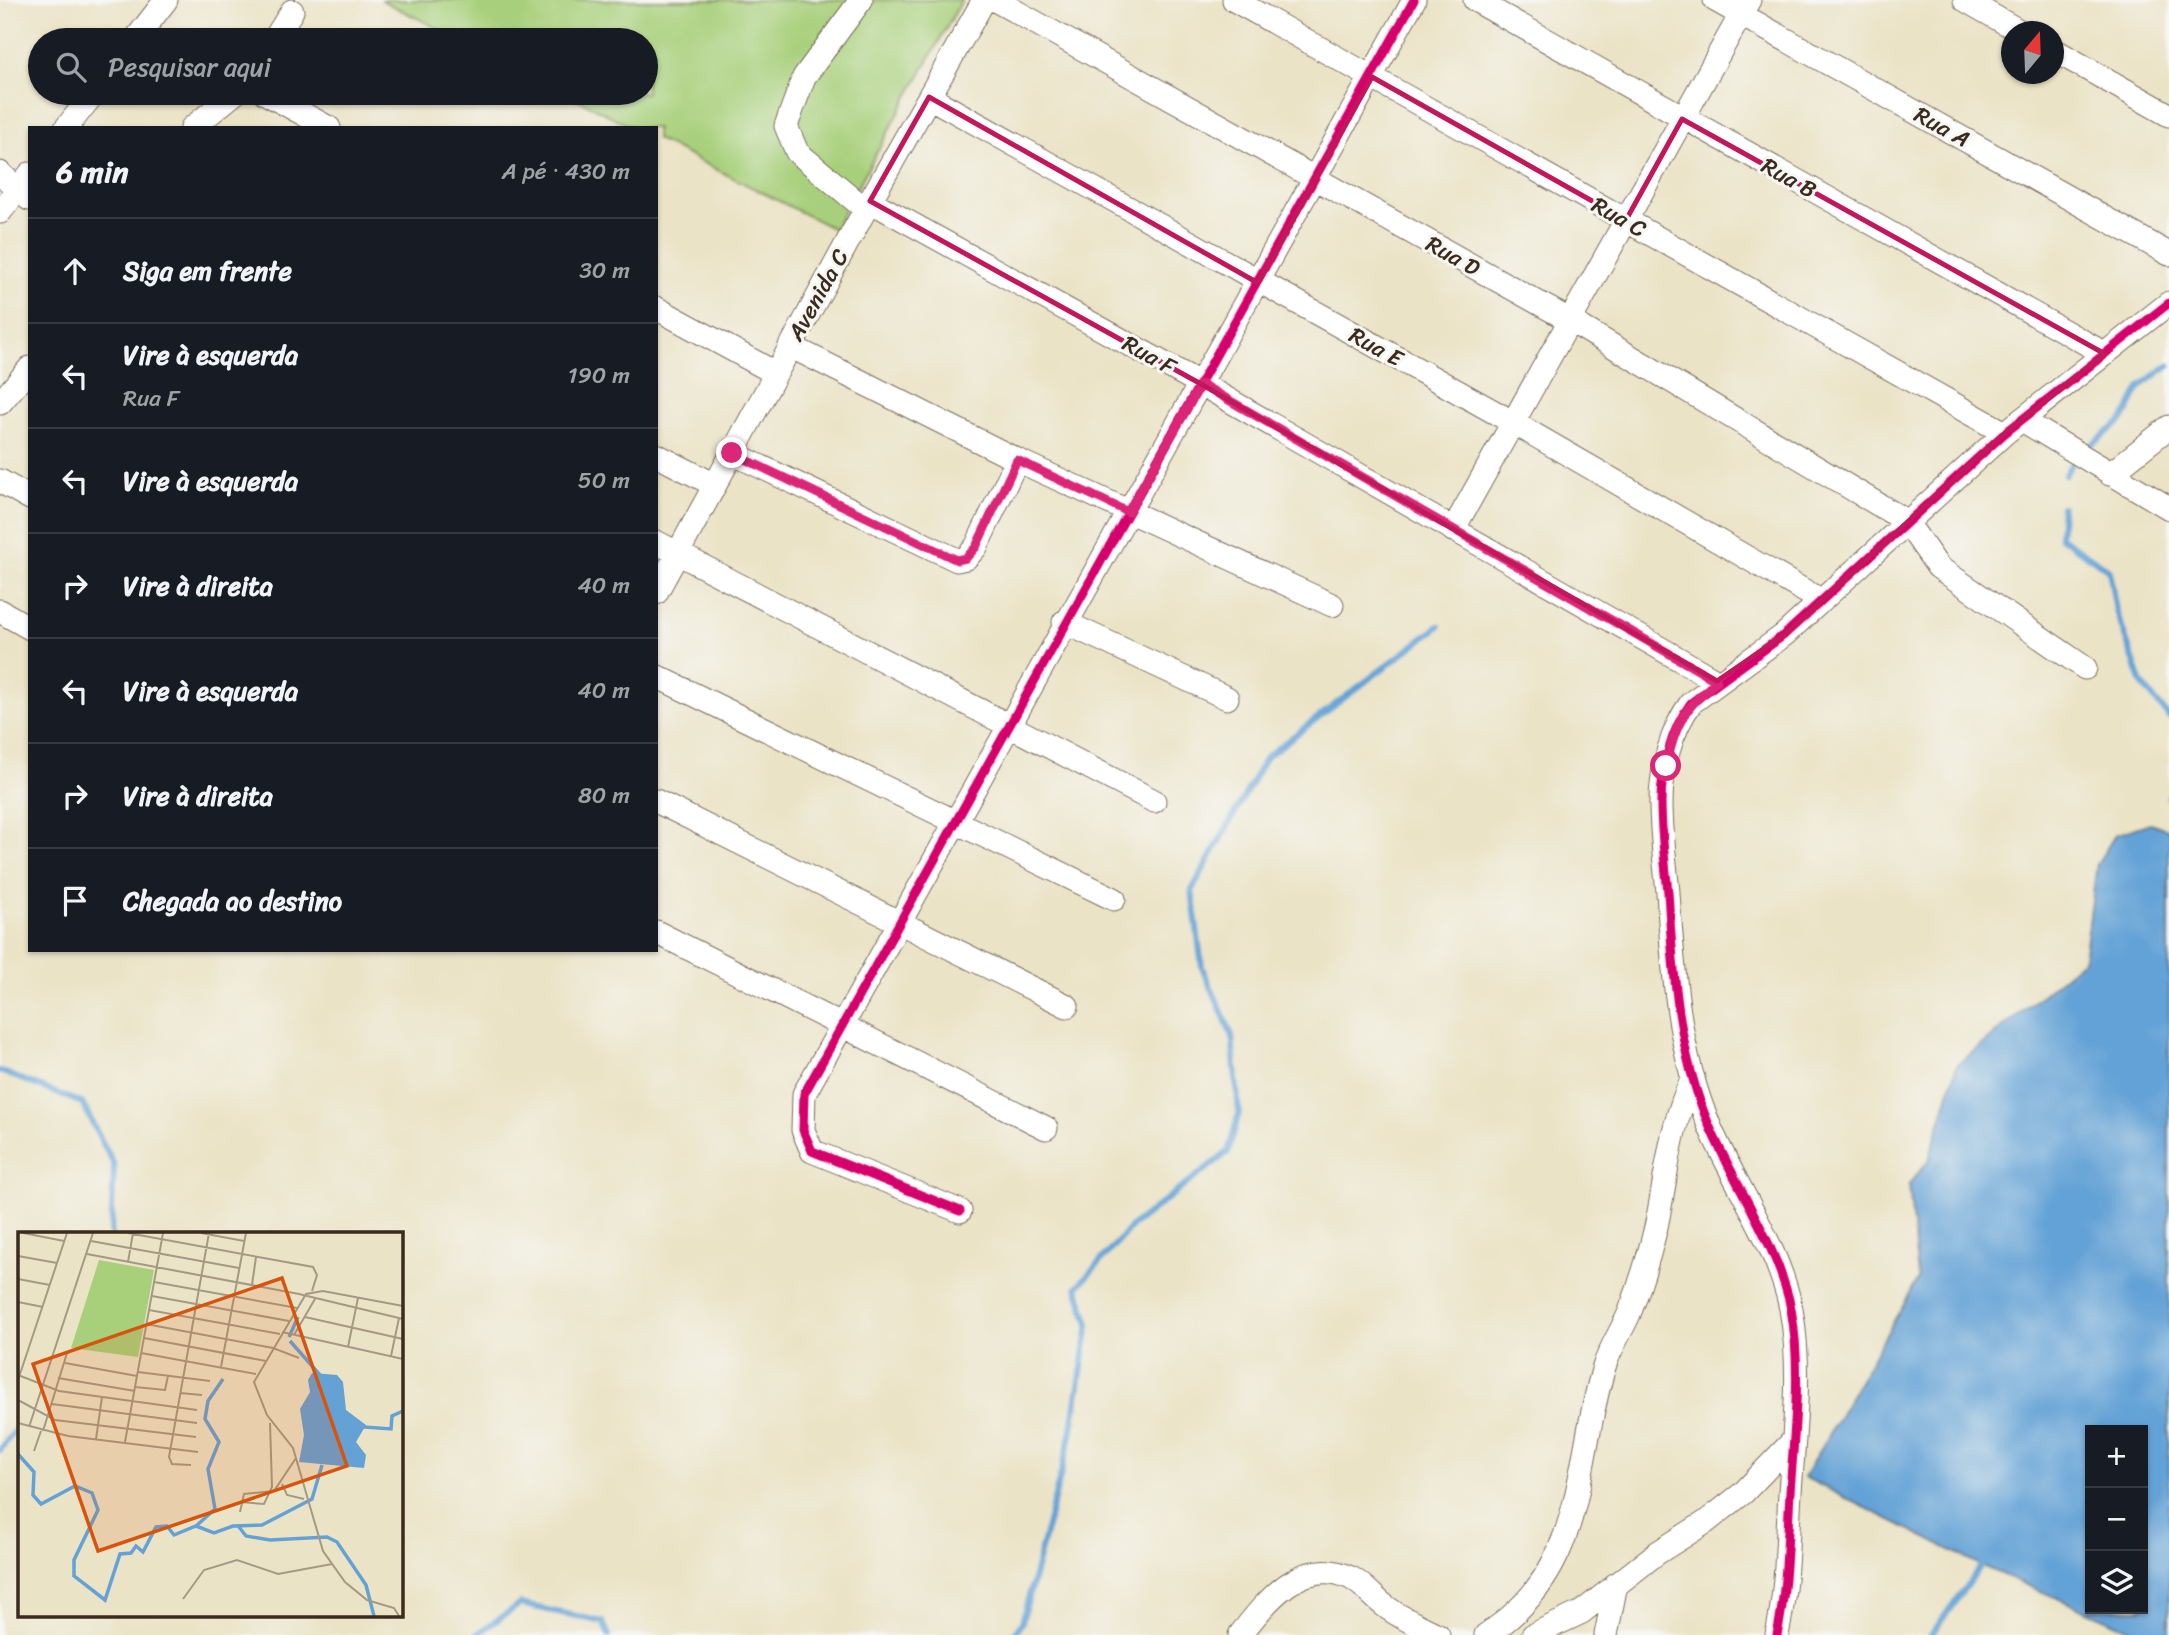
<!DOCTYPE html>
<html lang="pt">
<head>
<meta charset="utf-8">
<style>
  :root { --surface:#171b24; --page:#20242c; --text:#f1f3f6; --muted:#9ea1a6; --line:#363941 }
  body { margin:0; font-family:Sriracha,sans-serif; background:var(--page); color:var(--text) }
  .controls { position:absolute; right:21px; bottom:21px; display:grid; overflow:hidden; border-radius:0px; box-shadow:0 2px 5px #0004 }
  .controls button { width:63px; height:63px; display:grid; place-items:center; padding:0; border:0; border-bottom:2px solid var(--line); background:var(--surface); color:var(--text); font:35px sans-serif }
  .compass { position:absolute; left:2001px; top:21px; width:63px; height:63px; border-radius:50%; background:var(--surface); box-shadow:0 2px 5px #0004; rotate:19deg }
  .stop { position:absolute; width:21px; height:21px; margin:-16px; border:5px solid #db2777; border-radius:50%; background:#fff }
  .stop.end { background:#db2777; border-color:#fff; box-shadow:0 2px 7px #0008 }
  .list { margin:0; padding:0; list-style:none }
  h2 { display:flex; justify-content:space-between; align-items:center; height:91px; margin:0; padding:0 28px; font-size:30px }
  h2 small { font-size:23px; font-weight:400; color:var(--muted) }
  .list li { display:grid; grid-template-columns:46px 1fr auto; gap:21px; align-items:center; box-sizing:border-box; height:105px; padding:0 28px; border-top:2px solid var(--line) }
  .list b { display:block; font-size:26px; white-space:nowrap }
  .list p { margin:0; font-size:23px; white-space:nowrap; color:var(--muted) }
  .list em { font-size:23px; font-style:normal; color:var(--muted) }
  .icon { flex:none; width:38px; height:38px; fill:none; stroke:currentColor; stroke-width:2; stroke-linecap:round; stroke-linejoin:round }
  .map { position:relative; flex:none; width:2169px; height:1635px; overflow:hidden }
  .search { position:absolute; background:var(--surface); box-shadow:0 2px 5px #0004; left:28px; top:28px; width:630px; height:77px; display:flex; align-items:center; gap:18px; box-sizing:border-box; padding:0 24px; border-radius:38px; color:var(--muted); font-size:26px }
  .panel { position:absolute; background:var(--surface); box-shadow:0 2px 5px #0004; left:28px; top:126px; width:630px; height:826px; border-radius:0px }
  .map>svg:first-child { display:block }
  .green { fill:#a8d07b; stroke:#727d4c; stroke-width:2 }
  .water { fill:#64a2d6; stroke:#50667a; stroke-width:2; fill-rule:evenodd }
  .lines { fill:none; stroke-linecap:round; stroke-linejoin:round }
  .stream { stroke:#64a2d6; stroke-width:6 }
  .minor-casing { stroke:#796b59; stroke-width:25 }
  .minor { stroke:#fff; stroke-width:23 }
  .cycleway-casing { stroke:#f6f6f2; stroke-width:13 }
  .cycleway { stroke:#d6006c; stroke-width:9 }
  .route { stroke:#db2777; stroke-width:9 }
  .marked { fill:none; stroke:#c2185b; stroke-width:5; stroke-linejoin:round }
  .labels { text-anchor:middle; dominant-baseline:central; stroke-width:6; stroke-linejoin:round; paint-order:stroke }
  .street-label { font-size:23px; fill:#3b2a1e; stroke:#f6f6f2 }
  .inset-river { fill:none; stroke:#64a2d6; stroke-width:3.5 }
  .inset-road { fill:none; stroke:#a59983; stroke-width:2 }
  .view { fill:#d7540e; fill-opacity:0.15; stroke:#d7540e; stroke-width:3.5 }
  .inset-edge { fill:none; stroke:#3b2a1e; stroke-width:3.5 }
</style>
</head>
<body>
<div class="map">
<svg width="2169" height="1635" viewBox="0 0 2169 1635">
  <rect width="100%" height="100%" fill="#f6f6f2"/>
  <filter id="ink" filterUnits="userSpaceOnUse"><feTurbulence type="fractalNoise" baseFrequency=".0143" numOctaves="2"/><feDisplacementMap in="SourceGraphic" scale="14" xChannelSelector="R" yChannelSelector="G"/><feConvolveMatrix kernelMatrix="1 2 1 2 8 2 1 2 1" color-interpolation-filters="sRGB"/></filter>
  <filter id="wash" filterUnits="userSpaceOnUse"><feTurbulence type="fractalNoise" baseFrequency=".00686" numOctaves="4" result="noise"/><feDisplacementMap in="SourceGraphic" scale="28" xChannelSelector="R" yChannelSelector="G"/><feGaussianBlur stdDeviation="1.57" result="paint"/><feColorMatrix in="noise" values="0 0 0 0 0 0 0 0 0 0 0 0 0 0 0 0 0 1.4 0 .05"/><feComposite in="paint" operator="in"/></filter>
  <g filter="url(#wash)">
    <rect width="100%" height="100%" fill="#ebe3c6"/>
    <path class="green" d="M381,0H962L834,229L656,139V128H634L565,93H646V40H461Z"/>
    <path class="water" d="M2150,823L2169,830V1635H2143L1982,1566L1804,1477L1918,1279L1909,1184L1929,1160L1957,1065L2084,960L2097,864L2115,835ZM2090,1430H2143V1609H2090Z"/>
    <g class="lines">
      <path class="stream" d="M2084,451L2124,419L2141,386L2169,365
        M2065,475L2075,457
        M2062,507L2060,537L2109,570L2116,611L2142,684L2169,717
        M2169,796V798
        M0,1071L82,1103L114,1165L111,1234
        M0,1450L19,1425
        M476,1635L520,1604L603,1622L609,1635
        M1014,1635L1022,1622L1071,1435L1089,1324L1077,1287L1132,1226L1228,1152L1239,1113L1232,1035L1202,967L1192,890L1266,757L1439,626
        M1931,1635L1985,1560"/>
    </g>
  </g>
  <g filter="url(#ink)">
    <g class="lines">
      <g class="minor-casing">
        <path id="minor" d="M861,0L804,77L786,126L797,152L865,209
          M995,0L1571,321L1906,521L1938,567L2085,668
          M1234,0L2005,433
          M1475,0L2105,354
          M1715,0L2169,254
          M1965,0L2021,32
          M135,40L166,0
          M274,40L292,11
          M2054,50L2169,115
          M265,93L329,128
          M929,97L1514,423L1822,601
          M66,128L94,93
          M192,128L235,93
          M0,173L29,199
          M870,201L1201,384L1717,681
          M0,212L30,174
          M656,308L775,373
          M790,346L1017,460L1332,605
          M0,403L30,368
          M2022,420L2169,508
          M732,453L957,560L966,558L976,547L1017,460
          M656,455L715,485
          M2110,474L2169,427
          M0,481L30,498
          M1453,530L1749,0
          M656,542L1154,801
          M656,593L870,201L984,0
          M0,611L30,628
          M1064,622L1227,698
          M656,676L1114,899
          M656,801L1067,1006
          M656,932L1046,1128
          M960,1211L812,1151L803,1130L804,1094L1414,0
          M1240,1635C1266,1602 1302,1554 1351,1578C1364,1585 1373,1597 1385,1606C1400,1618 1420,1626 1438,1635
          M1486,1635C1588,1570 1573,1468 1604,1367C1610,1348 1621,1332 1629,1314C1640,1286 1649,1256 1656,1227C1667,1177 1669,1126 1693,1078
          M1533,1635L1582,1612L1657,1553L1706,1522L1743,1493L1794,1440
          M1606,1635L1616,1584
          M1777,1635C1787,1588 1787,1541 1790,1493C1794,1432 1802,1369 1791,1309C1779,1247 1734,1184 1709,1125C1678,1052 1673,971 1668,892C1665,863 1661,832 1661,803C1661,769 1671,730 1691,703L1784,635L2005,433L2169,303"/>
      </g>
      <use href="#minor" class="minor"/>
      <g class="cycleway-casing">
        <path id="cycleway" d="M960,1211L812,1151L803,1130L804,1094L1414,0
          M1777,1635C1787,1588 1787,1541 1790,1493C1794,1432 1802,1369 1791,1309C1779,1247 1734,1184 1709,1125C1678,1052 1673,971 1668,892C1665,863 1661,832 1661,803C1661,769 1671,730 1691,703L1784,635L2005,433L2169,303"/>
      </g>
      <use href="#cycleway" class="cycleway"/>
    </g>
  </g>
  <g class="lines" filter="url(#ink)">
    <path class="route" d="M732,453L957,560L966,558L976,547L1017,460L1128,512L1201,384L1717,681C1681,711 1677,722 1666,766"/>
  </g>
  <path class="marked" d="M1372,77L1626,220L1682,119L2105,354L2005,433L1784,635L1717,681L1201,384L870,201L929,97L1258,283Z"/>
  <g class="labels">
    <g class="street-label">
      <text transform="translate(1942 127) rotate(29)">Rua A</text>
      <text transform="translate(1789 178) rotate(29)">Rua B</text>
      <text transform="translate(1619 217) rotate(29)">Rua C</text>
      <text transform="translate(1453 256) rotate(29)">Rua D</text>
      <text transform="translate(818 295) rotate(-61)">Avenida C</text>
      <text transform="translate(1376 347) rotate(29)">Rua E</text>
      <text transform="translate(1149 355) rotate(29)">Rua F</text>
    </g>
  </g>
  <g transform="translate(18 1232)">
    <rect width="385" height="385" fill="#ebe3c6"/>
    <path d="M81,28L136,38L120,125L53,116Z" fill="#a8d07b"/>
    <path d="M294,141L319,143L325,150L328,178L348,193L338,210L348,223L346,236L281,230L286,203L282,177L292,160L290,148Z" fill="#64a2d6"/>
    <path class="inset-river" d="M271,105L280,85M272,109L302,143M346,195L373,197L374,184L385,179M0,222L16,240L15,263L23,272L57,254L74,261L80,278L56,328V344L87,368L102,322L113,321L118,314L125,320L138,295L149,294L156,303L178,294L196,301L215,294L244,293L294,267L304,233M178,294L197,277L190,237L201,210L187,187L190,169L205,147M221,295L228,304L252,308L309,305L319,310L348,353L356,384"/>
    <path class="inset-road" d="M5,1L46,9M110,1L295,35L299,43L294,59M183,1L226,9M73,9L221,36M69,22L281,62L385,87M0,24L39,31M110,30L115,1M0,47L32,53M136,50L279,76M234,53L238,25M134,64L271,89M0,70L25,75M131,78L262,102M287,85L385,107M128,92L255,116L281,126M264,100L385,127M276,103L297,67M126,106L248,129M330,115L340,66M123,121L238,142M373,124L381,86M47,131L119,144M203,135L228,1M120,140L192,149M0,143L41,159L179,178M40,146L117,159M0,148L49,1M117,155L147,158L150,144M162,161L184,163M0,168L37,188L178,205M34,172L179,191M0,191L50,204L180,220M11,195L75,1M25,199L49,121M78,207L84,165M107,210L145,1M16,219L23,199M173,233L154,232L151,225L191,1M264,252L269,263L286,267M222,270L246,272L254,255L252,191M222,280L226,262L256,259L278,226M165,367L186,338L219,328L260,342L314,332M381,384L376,376L349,368L327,350L305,319L275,216L249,183L236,150L288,62L305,59L385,74"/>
    <path class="view" d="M264,46L329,234L80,319L15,132Z"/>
    <rect width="385" height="385" class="inset-edge"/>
  </g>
</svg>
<div class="controls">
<button>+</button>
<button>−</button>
<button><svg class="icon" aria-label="layers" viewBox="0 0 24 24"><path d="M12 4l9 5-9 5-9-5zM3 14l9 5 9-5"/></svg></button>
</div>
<svg class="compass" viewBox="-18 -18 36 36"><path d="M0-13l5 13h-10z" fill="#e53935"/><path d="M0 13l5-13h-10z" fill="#9ea1a6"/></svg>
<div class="stop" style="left:1666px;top:766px"></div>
<div class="stop end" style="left:732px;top:453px"></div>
<div class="search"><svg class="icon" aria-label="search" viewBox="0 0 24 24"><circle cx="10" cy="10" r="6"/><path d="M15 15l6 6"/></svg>Pesquisar aqui</div>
<section class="panel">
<h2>6 min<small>A pé · 430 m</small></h2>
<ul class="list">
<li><svg class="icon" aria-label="ahead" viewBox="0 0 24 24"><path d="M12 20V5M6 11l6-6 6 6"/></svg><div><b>Siga em frente</b></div><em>30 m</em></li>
<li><svg class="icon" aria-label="left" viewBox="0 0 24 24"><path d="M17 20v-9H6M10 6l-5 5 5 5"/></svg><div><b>Vire à esquerda</b><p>Rua F</p></div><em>190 m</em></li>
<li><svg class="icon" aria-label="left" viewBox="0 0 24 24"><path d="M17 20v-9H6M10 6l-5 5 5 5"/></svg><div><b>Vire à esquerda</b></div><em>50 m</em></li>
<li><svg class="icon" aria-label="right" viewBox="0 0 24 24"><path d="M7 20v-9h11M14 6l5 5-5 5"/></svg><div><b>Vire à direita</b></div><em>40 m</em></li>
<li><svg class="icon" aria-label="left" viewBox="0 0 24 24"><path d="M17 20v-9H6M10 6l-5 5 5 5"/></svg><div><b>Vire à esquerda</b></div><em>40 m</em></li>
<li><svg class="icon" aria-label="right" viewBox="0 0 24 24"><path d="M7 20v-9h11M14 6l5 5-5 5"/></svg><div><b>Vire à direita</b></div><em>80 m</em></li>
<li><svg class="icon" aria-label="arrive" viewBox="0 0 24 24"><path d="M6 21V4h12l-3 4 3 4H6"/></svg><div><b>Chegada ao destino</b></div></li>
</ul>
</section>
</div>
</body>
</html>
